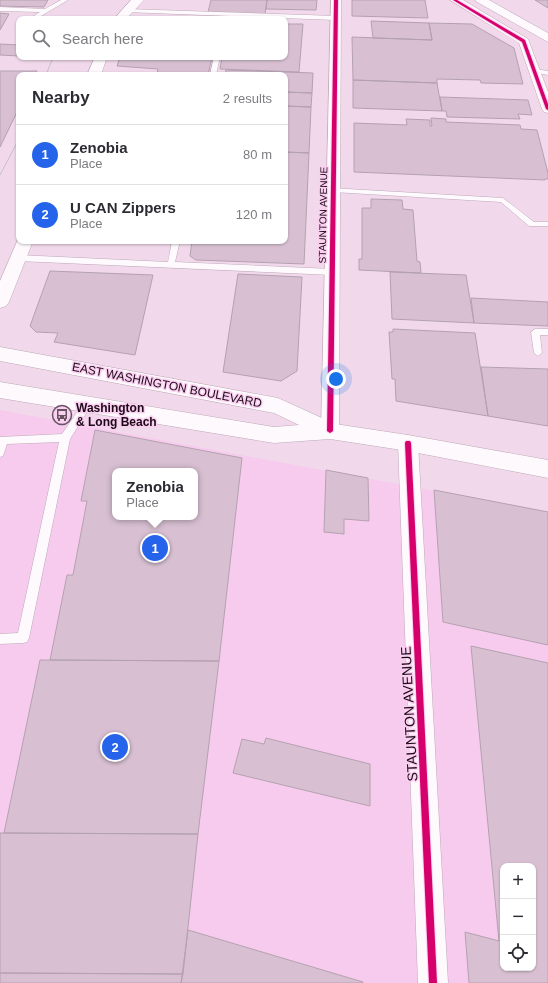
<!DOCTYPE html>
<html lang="en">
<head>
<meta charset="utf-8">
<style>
  :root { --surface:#fff; --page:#f2f2f3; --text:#2b2b33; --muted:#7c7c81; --line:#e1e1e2; --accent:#2563eb }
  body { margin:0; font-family:Helvetica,sans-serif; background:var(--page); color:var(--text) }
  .controls { position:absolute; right:12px; bottom:12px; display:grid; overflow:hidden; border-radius:8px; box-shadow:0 1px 3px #0004 }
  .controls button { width:36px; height:36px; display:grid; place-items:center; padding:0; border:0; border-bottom:1px solid var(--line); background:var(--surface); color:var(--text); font:20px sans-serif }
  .you { position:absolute; left:336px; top:379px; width:14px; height:14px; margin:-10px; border:3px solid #fff; border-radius:50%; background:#1a73e8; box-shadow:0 0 0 6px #1a73e833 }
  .badge { display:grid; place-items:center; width:26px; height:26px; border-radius:50%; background:var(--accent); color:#fff; font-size:13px; font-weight:700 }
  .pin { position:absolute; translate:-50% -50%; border:2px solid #fff; box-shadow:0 1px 4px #0006 }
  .popup { position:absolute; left:112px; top:468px; width:86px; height:52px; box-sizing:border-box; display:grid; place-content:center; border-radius:8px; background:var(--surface); filter:drop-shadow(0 1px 3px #0005); font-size:13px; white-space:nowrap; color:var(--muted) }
  .popup b { font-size:15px; color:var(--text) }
  .popup::after { content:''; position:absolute; left:50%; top:100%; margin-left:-8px; border:8px solid transparent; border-top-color:var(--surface) }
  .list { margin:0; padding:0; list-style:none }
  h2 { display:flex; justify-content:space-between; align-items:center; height:52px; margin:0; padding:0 16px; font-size:17px }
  h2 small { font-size:13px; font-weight:400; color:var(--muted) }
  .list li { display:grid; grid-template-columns:26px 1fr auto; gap:12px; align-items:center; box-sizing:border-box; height:60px; padding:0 16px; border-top:1px solid var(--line) }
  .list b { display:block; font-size:15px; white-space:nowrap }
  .list p { margin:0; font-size:13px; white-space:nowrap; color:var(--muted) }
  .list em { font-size:13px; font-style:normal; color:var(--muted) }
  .icon { flex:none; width:22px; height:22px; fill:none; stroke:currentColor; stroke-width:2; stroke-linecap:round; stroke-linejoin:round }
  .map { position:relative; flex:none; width:548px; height:983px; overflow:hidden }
  .search { position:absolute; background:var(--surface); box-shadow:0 1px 3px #0004; left:16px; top:16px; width:272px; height:44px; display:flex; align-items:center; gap:10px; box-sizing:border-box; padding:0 14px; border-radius:8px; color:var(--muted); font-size:15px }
  .panel { position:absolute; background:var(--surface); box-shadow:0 1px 3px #0004; left:16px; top:72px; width:272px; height:172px; border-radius:8px }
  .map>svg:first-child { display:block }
  .built { fill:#f7cbed; fill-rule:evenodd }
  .building { fill:#d8c0d2; stroke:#b4a1b0; fill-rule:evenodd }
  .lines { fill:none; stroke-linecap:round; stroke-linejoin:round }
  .lane-casing { stroke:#bda9b8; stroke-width:1 }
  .street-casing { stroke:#bda9b8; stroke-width:1 }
  .secondary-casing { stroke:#bda9b8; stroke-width:1 }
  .primary-casing { stroke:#bda9b8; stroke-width:1 }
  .highway-casing { stroke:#bda9b8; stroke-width:1 }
  .lane { fill:#fdf9fc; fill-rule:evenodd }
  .street { fill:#fdf9fc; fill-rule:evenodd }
  .secondary { fill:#fdf9fc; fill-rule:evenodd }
  .primary { fill:#fdf9fc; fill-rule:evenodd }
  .highway { fill:#fdf9fc; fill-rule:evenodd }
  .tram { stroke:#c6c0c4; stroke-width:1 }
  .cycleway-casing { stroke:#fbcff0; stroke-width:2 }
  .cycleway { fill:#d6006c; fill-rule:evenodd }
  .labels { text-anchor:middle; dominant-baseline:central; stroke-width:3; stroke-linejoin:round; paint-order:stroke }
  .far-street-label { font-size:10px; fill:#1c0a19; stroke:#fbcff0 }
  .street-label { font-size:12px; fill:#1c0a19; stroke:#fbcff0 }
  .poi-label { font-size:12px; font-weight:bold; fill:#1c0a19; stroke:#fbcff0; text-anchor:start }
  .near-street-label { font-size:14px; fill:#1c0a19; stroke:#fbcff0 }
</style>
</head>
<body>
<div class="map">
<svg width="548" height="983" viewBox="0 0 548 983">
  <rect width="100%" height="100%" fill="#f1d9eb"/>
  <path class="built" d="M0,410L548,512V983H0ZM115,471H195V517H115ZM503,866H533V968H503Z"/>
  <path class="building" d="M0,0H48L44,7L0,6Z
    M211,0H267L265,14L208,12Z
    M267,0H317L316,10L266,9Z
    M352,0H425L428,18L352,16Z
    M535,0H548V8Z
    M0,13L9,14L0,30Z
    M371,21L429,23L432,40L373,38Z
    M429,23L472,24L514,48L523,84L481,83L480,80L437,79V83L353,80L352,37L432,40Z
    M285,24H303L299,72L220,69L222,57H285Z
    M0,44L19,45V56L0,55Z
    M120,57H212L208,75L157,74L158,69L117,66Z
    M226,70L313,73L312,93L285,92V75H225Z
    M0,71H37L35,75H19V108L0,147Z
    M353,80L437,83L442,111L353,108Z
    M285,92L312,93L311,107L285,106Z
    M440,97L528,100L532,115L518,114L520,119L447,117L446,111H442Z
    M285,106L311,107L309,153L285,152Z
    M431,118L446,119V122L520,125L521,129L537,130L548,173V179H545V180L354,172V123L407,125L406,119L430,120V126H432Z
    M285,152L309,153L304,264L196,260L190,256L192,241H285Z
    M371,199L402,200L403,209L413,210L417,261L420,262L421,273L359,270V259H362V208H371Z
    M50,271L153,275L135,355L54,342L58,333L36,332L30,326Z
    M390,272L466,275L474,323L392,319Z
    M238,274L302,277L297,371L281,381L223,372Z
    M471,298L548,302V326L474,323Z
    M393,329L475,333L488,416L396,401L395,379H392L389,332H393Z
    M481,367L548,369V426L488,416Z
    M95,430L242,458L219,661L50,660L67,575H73L87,501H81ZM115,471H195V517H115Z
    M326,470L368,478L369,521L344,519V534L324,532Z
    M434,490L548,512V645L443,622Z
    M471,646L548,663V983H469L465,932L499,941ZM503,866H533V968H503Z
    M40,660L219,661L198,834L4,833Z
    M266,738L370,764V806L233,773L242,739L264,744Z
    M0,833L198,834L183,974L0,973Z
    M188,930L363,982V983H181Z
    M0,973L183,974L181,983H0Z"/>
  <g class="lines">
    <g class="lane-casing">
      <path id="lane" d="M61,0H68L36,19H29L40,12L0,11V7L45,9Z
        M127,9L336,16L339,18L336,20L125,12V10Z
        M214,57H220L216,75H210Z
        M535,69L548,71V75L533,72L532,71Z
        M330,188L503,198L534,222H548V226H529L501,202L333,192H330Z
        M172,241H180L175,262L332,269L336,272L332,275L18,261L14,258L18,255L168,262Z
        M535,329H548V335H540L542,353L538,356L534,353L531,332Z
        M87,400L92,404L70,439L29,638L27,642L23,643L0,644V634L18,633L59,442L7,444L3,456L0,457V437L62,434L84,402Z"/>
    </g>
    <g class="street-casing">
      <path id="street" d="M331,0H341L339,431L337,436L330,438L323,436L321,431Z
        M450,0H463L528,39L548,92V113L544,112L542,109L519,43Z
        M408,435L415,438L418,443L448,983H418L398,443L401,438Z"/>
    </g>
    <g class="secondary-casing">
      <path id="secondary" d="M131,0H144L126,19H114Z
        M95,57H107L101,75H87Z
        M19,237V241H33L9,302L6,306L0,308V281Z"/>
    </g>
    <g class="primary-casing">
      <path id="primary" d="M0,347L278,398L335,424L408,435L548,460V478L408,451L330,439L274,443L0,398V382L274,427L299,425L274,413L0,361Z"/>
    </g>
    <g class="highway-casing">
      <path id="highway" d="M475,0H489L548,33V42L477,2Z"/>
    </g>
    <use href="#lane" class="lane"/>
    <use href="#street" class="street"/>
    <use href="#secondary" class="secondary"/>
    <use href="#primary" class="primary"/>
    <use href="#highway" class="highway"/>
    <path class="tram" d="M46,75L52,60
      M0,175L19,139"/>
    <g class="cycleway-casing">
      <path id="cycleway" d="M334,0H338L333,431L330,433L327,431Z
        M453,0H457L525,40L548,104V110L546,109L522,42Z
        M406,441H410L411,443L437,983H429L405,443Z"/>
    </g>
    <use href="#cycleway" class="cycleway"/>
  </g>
  <defs>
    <g id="bus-ring" transform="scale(1)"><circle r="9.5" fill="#fbcff0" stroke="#675262" stroke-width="1.5"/><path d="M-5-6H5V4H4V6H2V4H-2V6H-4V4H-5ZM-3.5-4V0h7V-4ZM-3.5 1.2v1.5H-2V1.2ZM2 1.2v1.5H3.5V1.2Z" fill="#675262"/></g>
  </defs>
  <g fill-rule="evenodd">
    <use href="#bus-ring" x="62" y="415"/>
  </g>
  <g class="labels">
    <g class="far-street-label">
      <text transform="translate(323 215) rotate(-89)">STAUNTON AVENUE</text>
    </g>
    <g class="street-label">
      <text transform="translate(167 385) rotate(11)">EAST WASHINGTON BOULEVARD</text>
    </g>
    <g class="poi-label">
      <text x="76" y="408">Washington<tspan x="76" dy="14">&amp; Long Beach</tspan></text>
    </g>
    <g class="near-street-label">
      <text transform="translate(409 714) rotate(-93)">STAUNTON AVENUE</text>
    </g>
  </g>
</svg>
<div class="controls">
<button>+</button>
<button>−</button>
<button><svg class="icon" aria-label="locate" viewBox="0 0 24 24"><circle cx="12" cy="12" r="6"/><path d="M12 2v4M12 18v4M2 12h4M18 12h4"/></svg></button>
</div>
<div class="you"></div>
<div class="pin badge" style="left:155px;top:548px">1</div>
<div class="popup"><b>Zenobia</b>Place</div>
<div class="pin badge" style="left:115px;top:747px">2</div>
<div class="search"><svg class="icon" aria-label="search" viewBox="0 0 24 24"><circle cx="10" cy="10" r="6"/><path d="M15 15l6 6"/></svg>Search here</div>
<section class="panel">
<h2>Nearby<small>2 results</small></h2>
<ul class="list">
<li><span class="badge">1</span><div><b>Zenobia</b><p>Place</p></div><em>80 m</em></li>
<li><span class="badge">2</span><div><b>U CAN Zippers</b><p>Place</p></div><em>120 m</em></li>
</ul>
</section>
</div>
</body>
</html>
